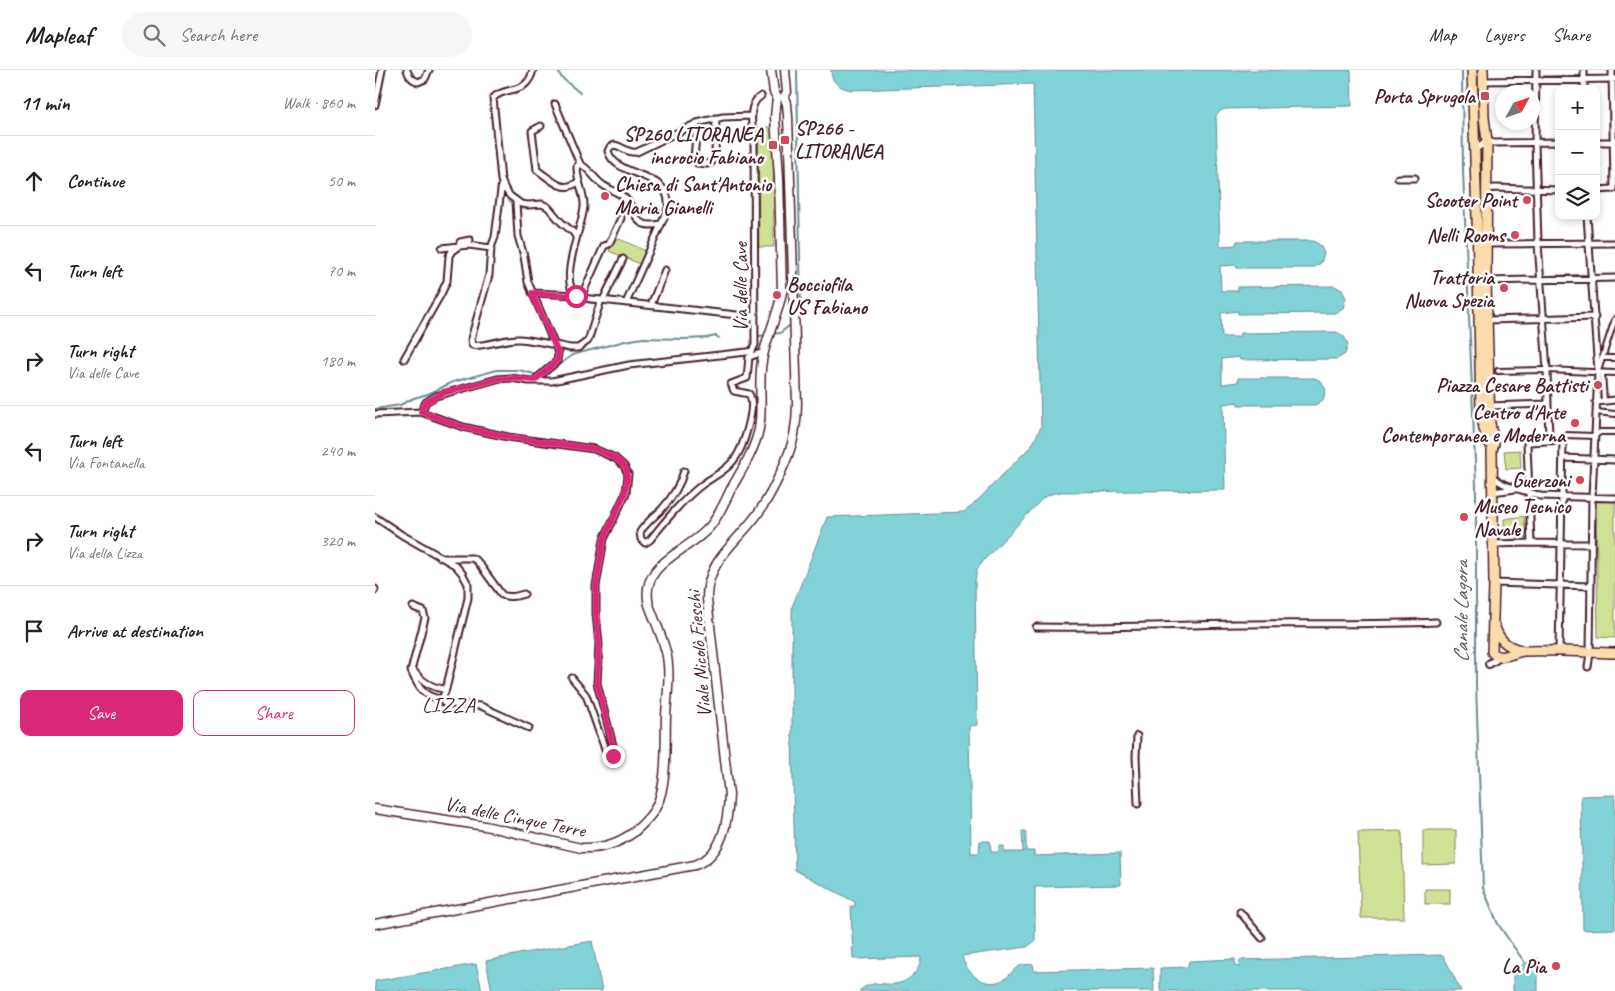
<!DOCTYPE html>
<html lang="en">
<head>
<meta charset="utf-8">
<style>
  :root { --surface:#fff; --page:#f6f6f6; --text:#222; --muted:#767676; --line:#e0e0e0; --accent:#db2777 }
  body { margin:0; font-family:Caveat,sans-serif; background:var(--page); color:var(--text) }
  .controls { position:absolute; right:15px; top:15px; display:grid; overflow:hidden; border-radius:10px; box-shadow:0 2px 8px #0003 }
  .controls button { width:45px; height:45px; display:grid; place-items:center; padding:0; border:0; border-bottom:1px solid var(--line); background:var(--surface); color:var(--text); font:25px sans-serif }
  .compass { position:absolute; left:1120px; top:15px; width:45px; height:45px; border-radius:50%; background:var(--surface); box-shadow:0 2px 8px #0003; rotate:50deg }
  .stop { position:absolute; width:15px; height:15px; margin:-11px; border:4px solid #db2777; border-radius:50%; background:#fff }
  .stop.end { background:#db2777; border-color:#fff; box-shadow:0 1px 5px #0008 }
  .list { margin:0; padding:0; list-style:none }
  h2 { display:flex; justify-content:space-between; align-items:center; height:65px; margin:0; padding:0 20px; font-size:21px }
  h2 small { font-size:16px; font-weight:400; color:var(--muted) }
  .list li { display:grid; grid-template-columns:32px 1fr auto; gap:15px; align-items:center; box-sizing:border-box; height:90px; padding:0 20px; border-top:1px solid var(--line) }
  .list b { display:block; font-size:19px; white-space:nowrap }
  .list p { margin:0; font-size:16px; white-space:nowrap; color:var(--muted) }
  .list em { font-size:16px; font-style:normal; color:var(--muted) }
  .actions { display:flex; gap:10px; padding:15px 20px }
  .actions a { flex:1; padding:11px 0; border:1px solid var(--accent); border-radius:10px; text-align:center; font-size:18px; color:var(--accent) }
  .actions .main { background:var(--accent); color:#fff }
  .icon { flex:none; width:28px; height:28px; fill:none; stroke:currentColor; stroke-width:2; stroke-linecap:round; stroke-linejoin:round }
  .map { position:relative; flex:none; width:1240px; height:921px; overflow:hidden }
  header { display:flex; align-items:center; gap:30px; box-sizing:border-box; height:70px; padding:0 25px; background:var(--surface); border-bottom:1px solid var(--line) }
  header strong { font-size:24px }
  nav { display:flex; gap:28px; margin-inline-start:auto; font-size:18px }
  .search { width:350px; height:45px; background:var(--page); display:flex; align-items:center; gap:12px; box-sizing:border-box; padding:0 18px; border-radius:28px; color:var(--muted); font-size:19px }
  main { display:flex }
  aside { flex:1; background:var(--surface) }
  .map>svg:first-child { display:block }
  .green { fill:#cfe195; stroke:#8c8060 }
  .water { fill:#81d3d7; stroke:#6b8b92 }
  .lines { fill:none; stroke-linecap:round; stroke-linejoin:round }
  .stream { stroke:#6b8b92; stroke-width:2 }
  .minor-tunnel { stroke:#dbd2d5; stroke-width:5; stroke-dasharray:5 2.5; stroke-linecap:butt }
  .pedestrian-casing { stroke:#4a1f2b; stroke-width:8 }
  .minor-casing { stroke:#4a1f2b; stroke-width:9 }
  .tertiary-casing { stroke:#4a1f2b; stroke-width:10 }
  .secondary-casing { stroke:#4a1f2b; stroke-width:11 }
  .primary-casing { stroke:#4a1f2b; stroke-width:12 }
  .pedestrian { stroke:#fff; stroke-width:4 }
  .minor { stroke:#fff; stroke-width:5 }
  .tertiary { stroke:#fff; stroke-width:6 }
  .secondary { stroke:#fff; stroke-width:8 }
  .primary { stroke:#fcdcac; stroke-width:9 }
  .route { stroke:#db2777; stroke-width:6 }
  .poi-dot { fill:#d1495b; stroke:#fff; stroke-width:2 }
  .labels { text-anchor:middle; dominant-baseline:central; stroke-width:5; stroke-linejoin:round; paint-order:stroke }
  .poi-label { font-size:20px; font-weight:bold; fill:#4a1f2b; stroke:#fff; text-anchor:end }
  .street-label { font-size:20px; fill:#4a1f2b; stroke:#fff }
  .water-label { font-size:21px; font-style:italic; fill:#5a555f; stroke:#fff }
  .neighbourhood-label { font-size:21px; letter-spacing:1px; fill:#4a1f2b; stroke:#fff }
</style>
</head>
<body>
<header>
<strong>Mapleaf</strong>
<div class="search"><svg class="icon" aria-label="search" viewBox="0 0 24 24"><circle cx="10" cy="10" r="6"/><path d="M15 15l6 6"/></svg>Search here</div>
<nav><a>Map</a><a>Layers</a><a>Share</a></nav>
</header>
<main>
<aside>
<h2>11 min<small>Walk · 860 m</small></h2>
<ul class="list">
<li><svg class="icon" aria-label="ahead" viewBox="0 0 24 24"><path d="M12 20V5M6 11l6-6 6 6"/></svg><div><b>Continue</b></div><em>50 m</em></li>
<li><svg class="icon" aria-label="left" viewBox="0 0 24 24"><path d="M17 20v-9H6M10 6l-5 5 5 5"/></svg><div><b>Turn left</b></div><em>70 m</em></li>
<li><svg class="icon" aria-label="right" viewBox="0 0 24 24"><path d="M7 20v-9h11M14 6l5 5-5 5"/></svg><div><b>Turn right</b><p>Via delle Cave</p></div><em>180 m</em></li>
<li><svg class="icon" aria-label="left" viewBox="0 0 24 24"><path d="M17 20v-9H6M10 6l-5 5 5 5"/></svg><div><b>Turn left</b><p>Via Fontanella</p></div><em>240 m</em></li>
<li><svg class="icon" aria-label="right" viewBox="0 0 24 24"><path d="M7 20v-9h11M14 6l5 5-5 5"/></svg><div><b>Turn right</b><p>Via della Lizza</p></div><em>320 m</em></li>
<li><svg class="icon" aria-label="arrive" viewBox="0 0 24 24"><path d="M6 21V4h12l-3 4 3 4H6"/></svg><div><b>Arrive at destination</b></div></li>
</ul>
<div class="actions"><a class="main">Save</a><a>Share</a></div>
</aside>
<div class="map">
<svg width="1240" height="921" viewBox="0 0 1240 921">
  <rect width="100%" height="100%" fill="#fff"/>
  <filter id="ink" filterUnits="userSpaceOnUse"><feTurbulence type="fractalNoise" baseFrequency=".02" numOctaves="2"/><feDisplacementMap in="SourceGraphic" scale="10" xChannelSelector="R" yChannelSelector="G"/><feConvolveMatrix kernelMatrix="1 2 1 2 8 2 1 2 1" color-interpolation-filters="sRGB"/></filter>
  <g filter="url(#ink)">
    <path class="green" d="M383,57H398L399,177H384Z
      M240,167L271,181L265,194L234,181Z
      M1145,380L1146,398L1131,399L1129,381Z
      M1221,431H1240V568L1223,567Z
      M1149,446L1151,467H1129V449Z
      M1048,760H1081V794L1048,795Z
      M1027,761L1029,848H986L983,762Z
      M1050,819H1075V834H1050Z"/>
    <path class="water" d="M456,0H976L977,36L850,39L845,41L841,45L845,176L861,175L862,171H938L945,175L949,183L946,193L938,198H862L861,195L845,196L846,221H863V217L960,216L967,220L971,228L968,238L960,243L863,244V241L846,243L847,267H864L865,263L961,262L969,266L973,274L970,284L962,289L865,290L864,287L847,289V314L863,312V308H940L947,312L951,320L948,330L940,335H863V332L848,334L850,420L686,422L676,424L668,428L609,490L602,500L600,511L602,655L594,656L596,783H604L605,771H615L616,782H624V776H629V782H648L647,761H651V781H659V786L745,783L746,815L660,817V871L652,877L587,886C591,903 609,919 628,910C634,907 637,900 643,897C647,894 653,895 658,894L659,901L778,898L779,921H484C489,917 493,915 498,914C505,912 511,915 518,914C532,914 546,901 546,887L478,889L476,836H480V832L420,800L417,664V537L452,447L589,442L597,436L657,375L666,357L658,14L476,20C464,17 456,13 456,0Z
      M1240,725V859L1208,860L1206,726Z
      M217,871L227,921H117L111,891L149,883Z
      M1066,885L1069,887L1086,921H785V898L813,897L814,891L860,889V896L864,897L865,890Z
      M1163,888V921H1138V899Z
      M101,894L107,921H0V911Z"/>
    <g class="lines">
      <path class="stream" d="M182,0L187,8L205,23
        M422,0L426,246
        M1087,0L1088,101L1101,416V614L1108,818L1123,854L1150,893
        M396,264L405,263L414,256
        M385,266L391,265
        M0,339L25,335L39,328L53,324L78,312L122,300H144L167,306L171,305L197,285L250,271L268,268L309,269L332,268L341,266L344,268"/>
      <path class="minor-tunnel" d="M386,26L394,23"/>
      <g class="pedestrian-casing">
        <path id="pedestrian" d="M1227,288H1240
          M1224,298L1240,249
          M1123,301L1172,300L1240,303
          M1227,303L1229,331
          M1221,342L1240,344
          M1188,370L1190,365L1219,366L1225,362H1240"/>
      </g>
      <g class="minor-casing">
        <path id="minor" d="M32,0C34,7 37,9 43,12L50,9L54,0
          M158,0C152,26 131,15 118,28L126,110L130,119L135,126L146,134L153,135L167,134L173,137L186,152L198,162L201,167
          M1161,0L1160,73L1163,173L1172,300L1174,370
          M1209,0V19
          M1109,11L1240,9
          M180,34L205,94
          M0,35L7,0
          M322,53L319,89L322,93L332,94L337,92L340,85L341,48
          M166,56L157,61L162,100C176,109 188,125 204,111
          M1221,72H1240
          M1100,80L1112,71L1119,73L1184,72
          M205,94L202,96C201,110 210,123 209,137C207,157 184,209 200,224C205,229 218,229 226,230L380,247
          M205,94C214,98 219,109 228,115C235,120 243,122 249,127C264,140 255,160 286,154
          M1023,108H1040
          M127,112L120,167L116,178L114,205L96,269L97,275C107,278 130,268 144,269C161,270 178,275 195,278H203L213,271L226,230
          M1112,119L1120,118L1184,120
          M1221,120L1239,119L1237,0
          M141,132L143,166L149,186L153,212L183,283L182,291L160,310
          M1212,146L1223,302L1217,427L1215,583L1213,597
          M1112,174L1240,173
          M67,178L84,176L85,172L95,170
          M1111,211L1240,208
          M157,223L201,225
          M206,227L229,176L234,174L246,148
          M228,230L248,189
          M251,233L293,139C298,99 241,110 233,81L235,77L239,75C248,76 252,84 262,82L322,53L348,47L377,46
          M276,235L290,200
          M1112,250L1220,247
          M29,289L66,224L72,211L74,186L77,181L84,176L94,175L116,178
          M1221,332L1240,330
          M1114,336L1173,334
          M46,342L51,332L61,326L122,309L136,308L154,311H177L254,295L372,282L377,281L380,275L379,72C378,58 371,35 386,26
          M0,344L46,342L88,357L133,367L219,379L240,388L249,396L253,404L251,423L229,469L221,516V544L224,574L222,613L239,679L238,686L236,689L232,685L211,625L197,608
          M1188,388L1240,390
          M309,401C305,415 297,428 287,439C280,446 271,453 265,462L266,469L270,473L275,470C291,450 308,429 328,414C339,406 351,401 359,390C368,379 382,336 374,324L359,321L356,314L372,308L374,287L389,282
          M1118,406C1129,419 1150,419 1165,426L1240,428
          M1117,422L1141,419
          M0,447L27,465L80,495L87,503L93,514V528L71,619L67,629
          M1156,473L1216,474
          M1118,474L1156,473L1152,374L1155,372L1188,370L1184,581
          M70,488H97L102,491L127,525C135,528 142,526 149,524
          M1119,513L1216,516
          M0,520V519
          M38,537L48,541L50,548L36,601C43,617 48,627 67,629L69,633L73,634L106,636L154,658
          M661,557C729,558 796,555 863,554C929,553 995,555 1061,552
          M38,600C45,610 58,619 71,619
          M762,666L761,686L763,734
          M865,842L887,868"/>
      </g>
      <g class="tertiary-casing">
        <path id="tertiary" d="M1114,594L1125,587"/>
      </g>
      <g class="secondary-casing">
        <path id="secondary" d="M396,0L399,22L402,27
          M409,27L412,22L410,0
          M0,739L110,756L206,778C226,779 243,774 259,762C267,755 276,747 281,737C293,714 290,671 291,646C292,626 296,602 291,582C287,566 280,551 274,535C263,491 316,482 337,454C344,444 350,432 355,421C366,401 379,382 384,359C388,337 383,314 387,291C391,267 403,246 407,222L404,108L400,47L402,27
          M0,854L320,795C348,785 353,751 354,725L332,529C331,489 366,470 386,439C398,421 415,386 419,365C421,355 422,345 422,334L413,46L412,34L409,27"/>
      </g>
      <g class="primary-casing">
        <path id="primary" d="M1097,0L1102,148L1106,341L1109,359L1114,373
          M1108,0L1109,47L1112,71L1111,211L1115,353L1119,374L1117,380L1119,513L1117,582C1124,592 1138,582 1149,581C1179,580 1210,582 1240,583
          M1120,557C1124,570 1132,577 1146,580"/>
      </g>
      <use href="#pedestrian" class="pedestrian"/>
      <use href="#minor" class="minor"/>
      <use href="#tertiary" class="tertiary"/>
      <use href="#secondary" class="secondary"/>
      <use href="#primary" class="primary"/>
    </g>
  </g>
  <g class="lines" filter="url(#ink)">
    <path class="route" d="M201,226L157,223L183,283L182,291L160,310L136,308L122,309L68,323L51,332L46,342L88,357L134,367L220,379L240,388L249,396L252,401V412L250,423L229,469L221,516V544L224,574L222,613L239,679L238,686"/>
  </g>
  <g class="poi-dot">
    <rect x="1105" y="21" width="10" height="10" rx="2.5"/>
    <rect x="405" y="65" width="10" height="10" rx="2.5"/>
    <rect x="393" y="70" width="10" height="10" rx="2.5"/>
    <circle cx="230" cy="126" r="5"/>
    <circle cx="1152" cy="130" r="5"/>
    <circle cx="1140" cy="165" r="5"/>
    <circle cx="1129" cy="218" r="5"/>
    <circle cx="402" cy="225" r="5"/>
    <circle cx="1223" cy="315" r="5"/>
    <circle cx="1200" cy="353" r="5"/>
    <circle cx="1205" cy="410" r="5"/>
    <circle cx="1089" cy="447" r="5"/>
    <circle cx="1181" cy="896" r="5"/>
  </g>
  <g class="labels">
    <g class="poi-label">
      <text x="1100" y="26">Porta Sprugola</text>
      <text x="420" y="58" text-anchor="start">SP266 -<tspan x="420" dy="23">LITORANEA</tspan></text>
      <text x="388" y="64">SP260 LITORANEA<tspan x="388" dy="23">incrocio Fabiano</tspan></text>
      <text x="240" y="114" text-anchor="start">Chiesa di Sant'Antonio<tspan x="240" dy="23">Maria Gianelli</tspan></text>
      <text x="1142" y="130">Scooter Point</text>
      <text x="1130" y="165">Nelli Rooms</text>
      <text x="1119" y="207">Trattoria<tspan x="1119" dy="23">Nuova Spezia</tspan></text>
      <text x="412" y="214" text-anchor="start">Bocciofila<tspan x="412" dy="23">US Fabiano</tspan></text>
      <text x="1213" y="315">Piazza Cesare Battisti</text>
      <text x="1190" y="342">Centro d'Arte<tspan x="1190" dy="23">Contemporanea e Moderna</tspan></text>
      <text x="1195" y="410">Guerzoni</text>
      <text x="1099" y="436" text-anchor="start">Museo Tecnico<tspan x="1099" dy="23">Navale</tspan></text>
      <text x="1171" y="896">La Pia</text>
    </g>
    <g class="street-label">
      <text transform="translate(365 217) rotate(-90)">Via delle Cave</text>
      <text transform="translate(324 584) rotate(-95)">Viale Nicolò Fieschi</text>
      <text transform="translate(140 747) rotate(11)">Via delle Cinque Terre</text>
    </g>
    <g class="water-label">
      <text transform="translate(1086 542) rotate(-90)">Canale Lagora</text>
    </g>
    <g class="neighbourhood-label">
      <text x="74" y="635">LIZZA</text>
    </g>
  </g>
</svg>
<div class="controls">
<button>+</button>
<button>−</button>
<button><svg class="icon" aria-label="layers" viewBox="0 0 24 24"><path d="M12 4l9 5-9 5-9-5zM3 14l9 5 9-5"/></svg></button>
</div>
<svg class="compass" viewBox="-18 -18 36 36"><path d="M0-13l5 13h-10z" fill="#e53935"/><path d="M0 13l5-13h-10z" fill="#767676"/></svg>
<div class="stop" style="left:201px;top:226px"></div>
<div class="stop end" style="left:238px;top:686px"></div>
</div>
</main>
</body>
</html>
